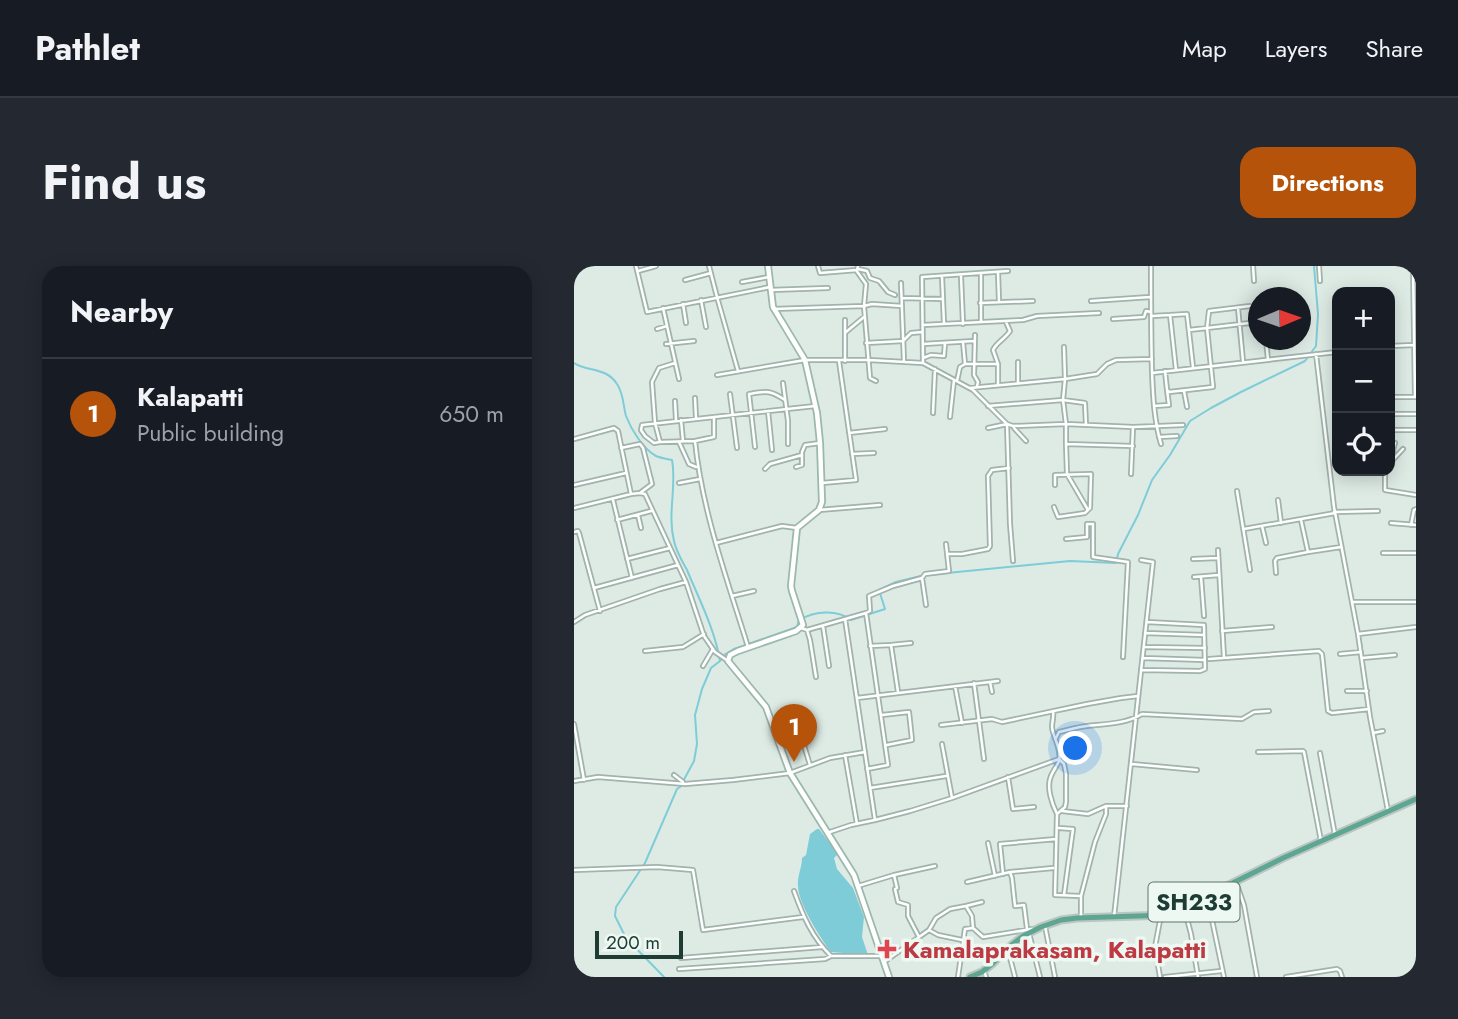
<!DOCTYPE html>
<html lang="en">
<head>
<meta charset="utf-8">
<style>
  :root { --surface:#171b24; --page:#242831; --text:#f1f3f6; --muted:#9ea1a6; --line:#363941; --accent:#b45309 }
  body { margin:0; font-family:Jost,sans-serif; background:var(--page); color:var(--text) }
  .controls { position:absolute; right:21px; top:21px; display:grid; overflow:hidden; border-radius:14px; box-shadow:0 4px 18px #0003 }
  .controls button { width:63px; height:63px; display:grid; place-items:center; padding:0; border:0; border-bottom:2px solid var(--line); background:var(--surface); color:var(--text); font:35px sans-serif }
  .compass { position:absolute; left:674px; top:21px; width:63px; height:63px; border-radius:50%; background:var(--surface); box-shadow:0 4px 18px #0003; rotate:88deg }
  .scale { position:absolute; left:21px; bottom:18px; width:88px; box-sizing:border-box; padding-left:7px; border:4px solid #1d3d34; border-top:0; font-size:19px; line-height:24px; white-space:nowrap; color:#1d3d34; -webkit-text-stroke:5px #eef8f3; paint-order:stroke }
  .you { position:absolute; left:502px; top:483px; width:24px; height:24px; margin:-18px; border:5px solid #fff; border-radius:50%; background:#1a73e8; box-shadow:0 0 0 10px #1a73e833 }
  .badge { display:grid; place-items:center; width:46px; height:46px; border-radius:50%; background:var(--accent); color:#fff; font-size:23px; font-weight:700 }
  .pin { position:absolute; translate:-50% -58px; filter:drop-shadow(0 2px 4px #0008) }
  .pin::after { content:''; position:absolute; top:37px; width:24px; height:21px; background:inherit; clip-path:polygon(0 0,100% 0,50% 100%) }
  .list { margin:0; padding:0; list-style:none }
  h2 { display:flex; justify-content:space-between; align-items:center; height:91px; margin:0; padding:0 28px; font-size:30px }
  h2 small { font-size:23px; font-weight:400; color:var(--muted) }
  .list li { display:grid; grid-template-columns:46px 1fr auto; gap:21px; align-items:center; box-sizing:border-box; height:112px; padding:0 28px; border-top:2px solid var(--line) }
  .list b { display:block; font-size:26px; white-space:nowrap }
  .list p { margin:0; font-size:23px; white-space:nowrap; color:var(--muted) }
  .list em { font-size:23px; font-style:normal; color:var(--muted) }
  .icon { flex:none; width:38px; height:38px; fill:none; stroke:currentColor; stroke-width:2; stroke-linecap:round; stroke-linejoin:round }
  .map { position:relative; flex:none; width:842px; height:711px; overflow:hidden; border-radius:21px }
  header { display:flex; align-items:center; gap:42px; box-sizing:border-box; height:98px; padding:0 35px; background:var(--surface); border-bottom:2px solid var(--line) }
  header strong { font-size:33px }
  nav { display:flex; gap:38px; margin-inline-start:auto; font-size:24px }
  .intro { display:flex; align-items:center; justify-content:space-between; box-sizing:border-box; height:168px; padding:0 42px }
  h1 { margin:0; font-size:49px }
  .button { padding:18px 32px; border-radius:21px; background:var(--accent); color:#fff; font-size:24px; font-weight:700 }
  main { display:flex; gap:42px; padding:0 42px }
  aside { flex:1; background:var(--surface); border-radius:21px; box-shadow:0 4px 18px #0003 }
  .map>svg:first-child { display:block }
  .water { fill:#7eccd8 }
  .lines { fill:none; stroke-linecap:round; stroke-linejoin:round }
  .stream { stroke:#7eccd8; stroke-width:2 }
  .street-casing { stroke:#a0b3ac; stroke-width:6 }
  .secondary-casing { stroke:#9bb8ad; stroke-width:8 }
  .primary-casing { stroke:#bbc5c2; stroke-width:9 }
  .street { stroke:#fff; stroke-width:2.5 }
  .secondary { stroke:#fff; stroke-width:4.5 }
  .primary { stroke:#5da692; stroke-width:5 }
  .health-dot { fill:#e0444e; stroke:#eef8f3; stroke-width:2.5 }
  .labels { text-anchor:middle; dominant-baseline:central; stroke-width:7; stroke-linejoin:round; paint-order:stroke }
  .shield { fill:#eef8f3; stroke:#5c756d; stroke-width:2 }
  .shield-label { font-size:23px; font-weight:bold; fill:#1d3d34 }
  .health-label { font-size:24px; font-weight:bold; fill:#be3a42; stroke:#eef8f3; text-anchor:start }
</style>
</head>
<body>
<header>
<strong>Pathlet</strong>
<nav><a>Map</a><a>Layers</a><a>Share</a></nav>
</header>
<div class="intro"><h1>Find us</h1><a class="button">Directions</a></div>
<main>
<aside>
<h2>Nearby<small></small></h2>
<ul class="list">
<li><span class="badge">1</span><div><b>Kalapatti</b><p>Public building</p></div><em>650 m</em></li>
</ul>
</aside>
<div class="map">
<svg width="842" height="711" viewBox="0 0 842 711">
  <rect width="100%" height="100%" fill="#deebe5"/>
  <path class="water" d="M243,563H245L264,588L260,592L263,603L279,622L290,651L288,671L294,689L257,686C247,673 224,637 224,620C223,611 228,601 228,592L232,589L236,568Z"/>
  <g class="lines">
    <path class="stream" d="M0,97C15,106 32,101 43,118C50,128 49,140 52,150C57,163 69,183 82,190C86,192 93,193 98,194C103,221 93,247 100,275C102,285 108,295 113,304C125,333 141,364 146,395L137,402L128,423L121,449L123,478L120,495L106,521L103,523L71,597L42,641L41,650L52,672L90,711
      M353,309L496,295L542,297L544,288L564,249L578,214L596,189L616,155L637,142L667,126L731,95L742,80L744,48L740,0
      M146,395L150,389L160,383L223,361L225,354C241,345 263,343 277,354L311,343L305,324L322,316L347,310"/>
    <g class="street-casing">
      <path id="street" d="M62,0L73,46L196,21
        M135,0L143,31L164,105
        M244,0L246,7L283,4L284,0
        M577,0C577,35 577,71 578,106C579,130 580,154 587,178
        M679,0L680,15
        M745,0L746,15
        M839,0L841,131
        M284,3L293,5L296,12L305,15L314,26L321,29
        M282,4L292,18L290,40L296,112L302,115
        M64,5L82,0
        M424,6L425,36
        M407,7V56
        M368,10L370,58
        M387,10L389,58
        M111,14L137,7
        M168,16L195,11
        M327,17L330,96
        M196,24L254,22
        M328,32L369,33
        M127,34L132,61
        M517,35L576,31
        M406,37L459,35
        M109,38L112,57
        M676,40L635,45L633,62L684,56
        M89,42L105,113
        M664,42L669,95
        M199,43L290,40L298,38L328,40
        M596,49L613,48L619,101
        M578,50L596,49L602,104
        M539,53L570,51L572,45L577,46
        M271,54V95
        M349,59L449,54L463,50L525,47
        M83,63L93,60
        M272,66L290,51
        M401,69L400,109L404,116L403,120
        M692,74L694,94
        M292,77L329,75L337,67L348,66
        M92,78L120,75
        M349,78L400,75
        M816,80L840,79
        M742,88L760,241L784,368
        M349,92L357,89L370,90L371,77
        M444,96V117
        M101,97L85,102L78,116L81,157L86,176L121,175L140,171V151
        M349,97L348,11L434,5
        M391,98H424
        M591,105L593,124L595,126L639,121L633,62L615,64
        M578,107L763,86
        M143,109L231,94H295L349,97L399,124L433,158L436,258L439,295
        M383,115L386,101L391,98L389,76
        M209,117L214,155V178
        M424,119V98L419,84C423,76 431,73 436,65L432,56
        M396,122L491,113L490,81
        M610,125L613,141
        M156,128L163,182
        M816,131H842
        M121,132L122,152
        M101,135L102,154
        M414,140L489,134L492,158L559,161L609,159
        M580,140L595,139L593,124
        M194,145L198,184
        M359,147L361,103
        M816,148H842
        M376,151L380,114
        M107,154L109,175
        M512,159L511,137L489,134L491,113L523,108L533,98L542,94L578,93
        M414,162L433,158L439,160L492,158V178L559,180
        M440,162L452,175
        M816,164H842
        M275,167L311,163
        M585,171L603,170
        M0,173L40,162L44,165L57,228
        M121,175C128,245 153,313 174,381
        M86,176L80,177L71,170L67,164L68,159L241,140
        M105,176L115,198L122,201
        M492,178L493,208L514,244
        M181,181L175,128C193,125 196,124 211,134
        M47,182L66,178L69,182L78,218L66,227
        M278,188L300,187
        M820,192L819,184L821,177
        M816,197L829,183
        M222,201L228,199V186L231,179L246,177
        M191,203L196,198L228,189
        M811,205V224L842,229
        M557,208L559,161
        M105,217L126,213
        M248,217L282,214L265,95
        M0,219L52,207
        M663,225L676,304
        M39,234L58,312
        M704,234L707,257
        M480,241L484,251L511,247L516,242L517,208L481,209V219
        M0,242L57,228L66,227L71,228L112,316L130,370L141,386L154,395
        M245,244L306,239
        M760,246L804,245
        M64,249L67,262
        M43,254L77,245
        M727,254L734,286L767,281
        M817,257L842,259
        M837,259L840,244L842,243
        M688,260L692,277
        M670,263L761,247
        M0,266L4,265L5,267L26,345
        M492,273L513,271V258H519V291L554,296L549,391
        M142,277L208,260L223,262
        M644,284L650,392
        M809,287H842
        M374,288H388L414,283L416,280L414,210L418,204L435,202
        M53,293L96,282
        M619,293L644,292
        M702,307L701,295L703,292L734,286
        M620,311L645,309
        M627,311L630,350
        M348,312L352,339
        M20,322L104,299
        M158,330L180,325
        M779,336H842
        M292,347L314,499L293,503
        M0,356L11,349L86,323L112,316
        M249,360L255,400
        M227,362L233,364L292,347L296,345L295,330L319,320L348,312L351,308L375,305L372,278
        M233,364L236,374L242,411
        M648,365L698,361
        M571,367L630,369
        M317,379L337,377
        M296,380L317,379L324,426
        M571,381L631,382
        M71,385L109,381L130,368
        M766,388L787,386
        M569,392L631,394
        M788,392L821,389
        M635,393L745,385L748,388L754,445L758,447L795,443
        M129,400L139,383
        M567,404L626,405L631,403L630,359L573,356
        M416,416L418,426
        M400,417L410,493
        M381,420L388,457
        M773,425H793
        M283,432L424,415
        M479,445C480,451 478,456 478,461C479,472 488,483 485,495C483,500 479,505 477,510C472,521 478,538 483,548L481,629L507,630V652
        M308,449L335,446L338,474L313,479
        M0,458L10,514
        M367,459L418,453L428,456L513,438L547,432L564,430
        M799,467L809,465
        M482,472L485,466C494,464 504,461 513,460C531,458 552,458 568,448L668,453L680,446L695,445
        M205,479L229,476L236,499
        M684,486L729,485L730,486L747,575
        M746,487L761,569
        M271,489L283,558
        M558,498L623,504
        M100,509L109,516
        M434,511L439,543L460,541
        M0,515L24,511L111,518L159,514L216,507L256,492L291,486
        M296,522L372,510
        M378,532L485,493L490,498L492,508V536L491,541L483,548
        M488,545L514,548L532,540H553
        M814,545L796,451L784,368L842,361
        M301,554L336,545L378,532L368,478
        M485,562L499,563L490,629
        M253,567L277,559L301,554L271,353
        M414,577L421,610
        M0,604L83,601L119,604L129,664L229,651
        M436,606L438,612L441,640L450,639L453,663
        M429,608L426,578L482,573
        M320,609L361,600
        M393,616L436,606L479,602
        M662,616L670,639L683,711
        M284,620L320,609L323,622L321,623L324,636L334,639V650L345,671
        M220,625C229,650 238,671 257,690
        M507,630L521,576L532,548V540
        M633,630L650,711
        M392,640L408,636
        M610,641L617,668L624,711
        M540,651L579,296L567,294
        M471,660L481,711
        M355,664L364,669L388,674
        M455,667L466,711
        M434,684L441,711
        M107,692L248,681
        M310,696L355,664L362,652L376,643L392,640L398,650L399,662L409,671L458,663
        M105,703L251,693L257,690H308
        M410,704L412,711
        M384,711L391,663L399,662
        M586,711L581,681L587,649
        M591,711L647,705
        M712,711L763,703L766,705L768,711"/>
    </g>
    <g class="secondary-casing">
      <path id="secondary" d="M194,0L199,41L231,94L243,147L246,177L248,236L245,244L223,262L217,320L218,325L229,359L222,365L164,385L156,389L154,395L192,441L216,507L280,609L315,711"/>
    </g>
    <g class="primary-casing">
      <path id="primary" d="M396,711L408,706L418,698L434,682L449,670L467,661L487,654L503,652L594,649L709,592L842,533"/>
    </g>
    <use href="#street" class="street"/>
    <use href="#secondary" class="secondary"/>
    <use href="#primary" class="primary"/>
  </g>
  <path class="health-dot" d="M309.5 672.5h7v7h7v7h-7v7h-7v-7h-7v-7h7z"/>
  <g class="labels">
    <rect class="shield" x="574.5" y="616.5" width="91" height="39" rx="5"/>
    <g class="shield-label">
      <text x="620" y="636">SH233</text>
    </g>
    <g class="health-label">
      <text x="329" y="683">Kamalaprakasam, Kalapatti</text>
    </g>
  </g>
</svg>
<div class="controls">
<button>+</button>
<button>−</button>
<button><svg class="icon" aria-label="locate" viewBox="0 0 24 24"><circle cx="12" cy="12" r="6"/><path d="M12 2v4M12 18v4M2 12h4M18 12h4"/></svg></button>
</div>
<svg class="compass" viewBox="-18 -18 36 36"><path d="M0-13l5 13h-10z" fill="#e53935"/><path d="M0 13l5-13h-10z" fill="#9ea1a6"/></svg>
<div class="scale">200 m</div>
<div class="you"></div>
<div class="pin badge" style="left:220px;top:496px">1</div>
</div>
</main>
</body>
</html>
